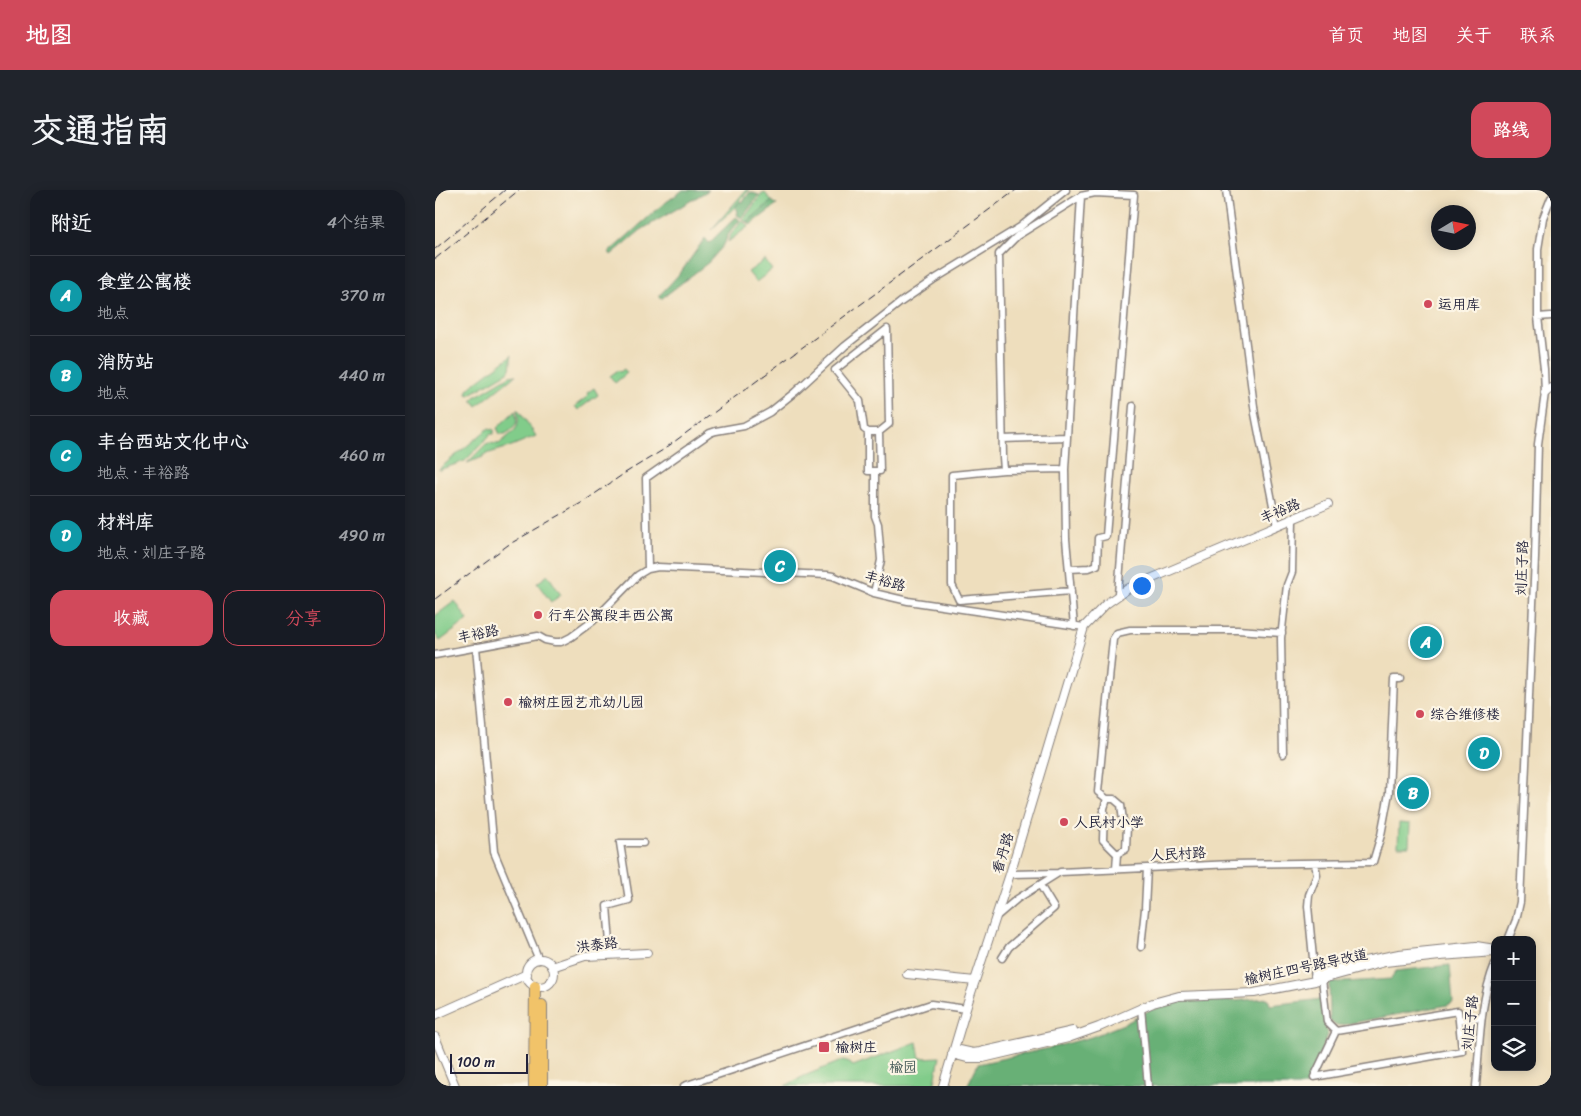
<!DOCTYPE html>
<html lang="zh">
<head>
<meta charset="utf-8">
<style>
  :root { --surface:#171b24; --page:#20242c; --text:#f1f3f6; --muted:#9ea1a6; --line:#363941; --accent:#d1495b }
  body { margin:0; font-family:Sriracha,"LXGW WenKai TC",sans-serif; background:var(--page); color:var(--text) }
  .controls { position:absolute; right:15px; bottom:15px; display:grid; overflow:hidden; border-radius:10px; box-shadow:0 2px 12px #0003 }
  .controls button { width:45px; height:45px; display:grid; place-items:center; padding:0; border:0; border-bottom:1px solid var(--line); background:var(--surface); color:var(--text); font:25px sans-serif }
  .compass { position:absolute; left:996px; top:15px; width:45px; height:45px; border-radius:50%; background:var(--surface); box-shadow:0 2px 12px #0003; rotate:80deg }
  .scale { position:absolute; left:15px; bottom:12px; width:78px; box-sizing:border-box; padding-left:5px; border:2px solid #22223b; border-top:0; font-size:14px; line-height:18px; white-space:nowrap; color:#22223b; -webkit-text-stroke:4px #fcf5e5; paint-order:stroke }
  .you { position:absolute; left:706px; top:395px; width:18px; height:18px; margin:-12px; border:4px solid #fff; border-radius:50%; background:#1a73e8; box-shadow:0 0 0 8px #1a73e833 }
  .badge { display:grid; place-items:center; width:32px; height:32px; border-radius:50%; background:var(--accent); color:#fff; font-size:16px; font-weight:700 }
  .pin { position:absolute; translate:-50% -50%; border:2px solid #fff; box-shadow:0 1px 5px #0006 }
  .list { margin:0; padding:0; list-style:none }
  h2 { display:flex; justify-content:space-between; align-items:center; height:65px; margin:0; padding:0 20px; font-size:21px }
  h2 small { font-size:16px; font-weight:400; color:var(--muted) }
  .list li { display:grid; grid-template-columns:32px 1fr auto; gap:15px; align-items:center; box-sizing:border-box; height:80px; padding:0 20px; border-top:1px solid var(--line) }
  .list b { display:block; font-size:19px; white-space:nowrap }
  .list p { margin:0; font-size:16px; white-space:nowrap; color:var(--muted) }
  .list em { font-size:16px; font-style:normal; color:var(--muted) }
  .actions { display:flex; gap:10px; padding:15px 20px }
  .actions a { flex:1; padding:11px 0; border:1px solid var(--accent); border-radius:15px; text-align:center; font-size:18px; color:var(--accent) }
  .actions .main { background:var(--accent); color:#fff }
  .icon { flex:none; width:28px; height:28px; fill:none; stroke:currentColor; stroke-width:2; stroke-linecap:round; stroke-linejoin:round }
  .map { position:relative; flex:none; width:1116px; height:896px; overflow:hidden; border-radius:15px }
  header { display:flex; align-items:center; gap:30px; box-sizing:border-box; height:70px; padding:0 25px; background:var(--accent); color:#fff }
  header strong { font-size:24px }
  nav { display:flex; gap:28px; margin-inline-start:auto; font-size:18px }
  .intro { display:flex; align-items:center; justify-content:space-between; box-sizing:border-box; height:120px; padding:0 30px }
  h1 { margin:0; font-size:35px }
  .button { padding:12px 22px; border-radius:15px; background:var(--accent); color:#fff; font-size:18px; font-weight:700 }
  main { display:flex; gap:30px; padding:0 30px }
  aside { flex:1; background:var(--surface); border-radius:15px; box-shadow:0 2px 12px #0003 }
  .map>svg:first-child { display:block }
  .green { fill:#81cc8a; stroke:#527762 }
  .forest { fill:#68b076; stroke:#456958 }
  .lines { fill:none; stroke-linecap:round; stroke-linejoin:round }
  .minor-casing { stroke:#88807c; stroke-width:9 }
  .tertiary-casing { stroke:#88807c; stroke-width:10 }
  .primary-casing { stroke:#88807c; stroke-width:12 }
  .minor { stroke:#fff; stroke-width:6 }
  .tertiary { stroke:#fff; stroke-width:8 }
  .primary { stroke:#f1c369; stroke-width:10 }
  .rail { stroke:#22223b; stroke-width:1; stroke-dasharray:8 4; stroke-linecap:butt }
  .poi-dot { fill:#d1495b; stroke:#fcf5e5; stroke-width:2 }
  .labels { text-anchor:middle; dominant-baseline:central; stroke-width:4.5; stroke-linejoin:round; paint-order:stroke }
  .poi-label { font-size:14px; fill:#22223b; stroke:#fcf5e5; text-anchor:start }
  .street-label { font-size:14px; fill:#22223b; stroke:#fcf5e5 }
  .park-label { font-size:14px; fill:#3e5553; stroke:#fcf5e5 }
</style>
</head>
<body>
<header>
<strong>地图</strong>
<nav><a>首页</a><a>地图</a><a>关于</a><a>联系</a></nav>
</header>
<div class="intro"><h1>交通指南</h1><a class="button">路线</a></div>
<main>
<aside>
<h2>附近<small>4个结果</small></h2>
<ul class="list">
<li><span class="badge" style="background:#0f9aa8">A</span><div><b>食堂公寓楼</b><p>地点</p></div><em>370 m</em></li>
<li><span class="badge" style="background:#0f9aa8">B</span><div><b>消防站</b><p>地点</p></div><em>440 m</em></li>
<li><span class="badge" style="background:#0f9aa8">C</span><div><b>丰台西站文化中心</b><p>地点 · 丰裕路</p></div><em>460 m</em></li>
<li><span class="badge" style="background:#0f9aa8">D</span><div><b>材料库</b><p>地点 · 刘庄子路</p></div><em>490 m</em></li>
</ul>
<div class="actions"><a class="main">收藏</a><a>分享</a></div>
</aside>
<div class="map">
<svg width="1116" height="896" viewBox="0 0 1116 896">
  <rect width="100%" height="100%" fill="#fcf5e5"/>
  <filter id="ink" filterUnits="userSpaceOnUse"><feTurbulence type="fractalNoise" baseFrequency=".02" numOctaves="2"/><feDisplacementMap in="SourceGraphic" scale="10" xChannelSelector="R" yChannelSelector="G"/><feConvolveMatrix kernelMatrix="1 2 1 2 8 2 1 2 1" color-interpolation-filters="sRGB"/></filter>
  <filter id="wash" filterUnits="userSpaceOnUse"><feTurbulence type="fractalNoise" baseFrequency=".0096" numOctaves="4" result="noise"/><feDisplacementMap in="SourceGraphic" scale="20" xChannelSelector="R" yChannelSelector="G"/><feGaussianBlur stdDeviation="1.12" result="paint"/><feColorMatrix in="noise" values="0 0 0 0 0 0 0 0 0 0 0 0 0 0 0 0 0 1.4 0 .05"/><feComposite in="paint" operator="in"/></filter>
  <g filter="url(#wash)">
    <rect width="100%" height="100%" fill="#eedebd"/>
    <path class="green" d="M311,0H314L300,17L276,40Z
      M330,3L337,11L312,32L308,30L326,5Z
      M307,31L314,36L293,52L295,46Z
      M330,70L337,80L321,92L313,82Z
      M77,165C75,171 77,177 73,182L34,205L32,204L33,200L36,196Z
      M189,179L192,183L180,193L175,186L183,180L185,182Z
      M81,185L42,216L37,210L40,207L75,186Z
      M159,198L163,205L143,220L140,216L153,206L152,203Z
      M83,219L101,246L74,257L48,265V267L32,273L51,254L54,253L64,254C77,242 87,240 82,220Z
      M80,221C84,233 81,238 70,244H65L62,238Z
      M54,238L59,240V244H56L30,271L4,280V279Z
      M113,385L126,405L116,412L102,393Z
      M20,411L33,430L5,451L0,444V426Z
      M964,633L975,634L974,656H963Z
      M482,852L485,868L505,867L499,896H350L369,886L409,870L418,876Z"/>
    <path class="forest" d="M248,0H274L206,40L176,65L174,62L227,15Z
      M315,2L324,5L307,28L302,25L303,21L300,17L305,11L308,12Z
      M337,11L342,15L315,35L312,32Z
      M301,27L305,30L293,45L289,55L274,72L226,109L224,106L246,82L270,48L274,53Z
      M1015,775L1018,812L1013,815L901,836L895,831L894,793L956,789L961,781Z
      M833,808L835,815L887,809L891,838L893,845L871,896H532L543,874L619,857L656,847L691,833L715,820L738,813L748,811H798Z"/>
  </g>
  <g filter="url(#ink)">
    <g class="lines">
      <g class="minor-casing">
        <path id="minor" d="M791,0L820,224L842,336
          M1103,127L1116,126
          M433,242L429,239L425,211L400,180L452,139L454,234L444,242
          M568,249L632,247L630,279
          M569,280L568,267L564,64L582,46L646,6L632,247
          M213,379L211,288L275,243L281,241L309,236L335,222L360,202L410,156L466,112L498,90L585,37L631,0
          M634,379L654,378L662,375L663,348L671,346L699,5L660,3L646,6
          M636,401L524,410L517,395V285L569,280L630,279L631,349L639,436
          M439,403L446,370L443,334L440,326V281H445L444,242H433V281H440
          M683,404L698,216
          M41,457L59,662L104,770
          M0,465L103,446L110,450L120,452H126L136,447L158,431L203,385L213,379L223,377L392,385L398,386L439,403L473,411L649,437
          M848,564L846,448L852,395L857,382L858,329
          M672,609H679L686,615L688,631L692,636L691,659L682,664
          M880,673L882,685L874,705L873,716L880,789
          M681,679L682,664L668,650L669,618L672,609L663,602L678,449L682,443L695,440H802L847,443
          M575,684L624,683
          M562,726L582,709L625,682L798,674L938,672L946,645L954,603L959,489H965
          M1073,750L1081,730L1085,712L1100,368L1103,254L1110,203L1109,179L1103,127V59L1108,28L1116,8
          M706,757L710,719L712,678
          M176,765L172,716L194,710L185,653H208
          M567,768L574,757L619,718L605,695
          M887,789L892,832L901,841L1023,821L1027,861L879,887L901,841
          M706,818L713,896
          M1024,830L1046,827
          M249,896L496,814L531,819
          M1041,896C1045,855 1044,813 1060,774"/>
      </g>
      <g class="tertiary-casing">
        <path id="tertiary" d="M1110,203L1116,198
          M91 783a14 14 0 1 1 28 0a14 14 0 1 1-28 0Z
          M117,777L150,766L212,763
          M472,784L540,791
          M880,786L920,773L964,764L1041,756L1060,759
          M0,825L92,784
          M0,847L20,896
          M520,859L538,863L545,862L638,841
          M517,864L532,868H548L633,848L664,837L718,813L744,806L819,803L880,791L950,772L1005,766L1060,762
          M508,896L533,812L575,684L649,437L671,414L694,398L893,314"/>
      </g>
      <g class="primary-casing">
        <path id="primary" d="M99,896L100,796
          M107,896V815"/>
      </g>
      <use href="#minor" class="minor"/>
      <use href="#tertiary" class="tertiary"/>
      <use href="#primary" class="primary"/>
      <path class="rail" d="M0,59L70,0
        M0,69L84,0
        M0,409L73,355L148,312L190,283L228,260L581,0"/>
    </g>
  </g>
  <g class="poi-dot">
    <circle cx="993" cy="114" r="5"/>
    <circle cx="103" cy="425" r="5"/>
    <circle cx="73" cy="512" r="5"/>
    <circle cx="985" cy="524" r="5"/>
    <circle cx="629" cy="632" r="5"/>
    <rect x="383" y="851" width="12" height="12" rx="2.5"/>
  </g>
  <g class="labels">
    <g class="poi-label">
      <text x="1003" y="114">运用库</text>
      <text x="113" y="425">行车公寓段丰西公寓</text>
      <text x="83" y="512">榆树庄园艺术幼儿园</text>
      <text x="995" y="524">综合维修楼</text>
      <text x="639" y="632">人民村小学</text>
      <text x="400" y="857">榆树庄</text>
    </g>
    <g class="street-label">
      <text transform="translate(845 321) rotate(-23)">丰裕路</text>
      <text transform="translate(1087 378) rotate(-88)">刘庄子路</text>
      <text transform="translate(450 391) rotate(16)">丰裕路</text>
      <text transform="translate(43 444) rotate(-11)">丰裕路</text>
      <text transform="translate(568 663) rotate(-73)">看丹路</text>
      <text transform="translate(743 664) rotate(-3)">人民村路</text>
      <text transform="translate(162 755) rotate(-7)">洪泰路</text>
      <text transform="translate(871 777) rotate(-12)">榆树庄四号路导改道</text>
      <text transform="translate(1035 833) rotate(-84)">刘庄子路</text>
    </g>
    <g class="park-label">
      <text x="468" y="877">榆园</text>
    </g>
  </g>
</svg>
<div class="controls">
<button>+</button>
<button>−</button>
<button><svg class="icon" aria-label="layers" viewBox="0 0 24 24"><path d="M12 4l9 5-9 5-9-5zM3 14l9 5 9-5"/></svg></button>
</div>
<svg class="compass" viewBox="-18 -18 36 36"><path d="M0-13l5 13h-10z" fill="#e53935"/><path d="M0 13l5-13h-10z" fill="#9ea1a6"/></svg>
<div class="scale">100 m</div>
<div class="you"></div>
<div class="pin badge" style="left:991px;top:452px;background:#0f9aa8">A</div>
<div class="pin badge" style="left:978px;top:603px;background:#0f9aa8">B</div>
<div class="pin badge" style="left:345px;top:376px;background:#0f9aa8">C</div>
<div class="pin badge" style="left:1049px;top:563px;background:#0f9aa8">D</div>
</div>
</main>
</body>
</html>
